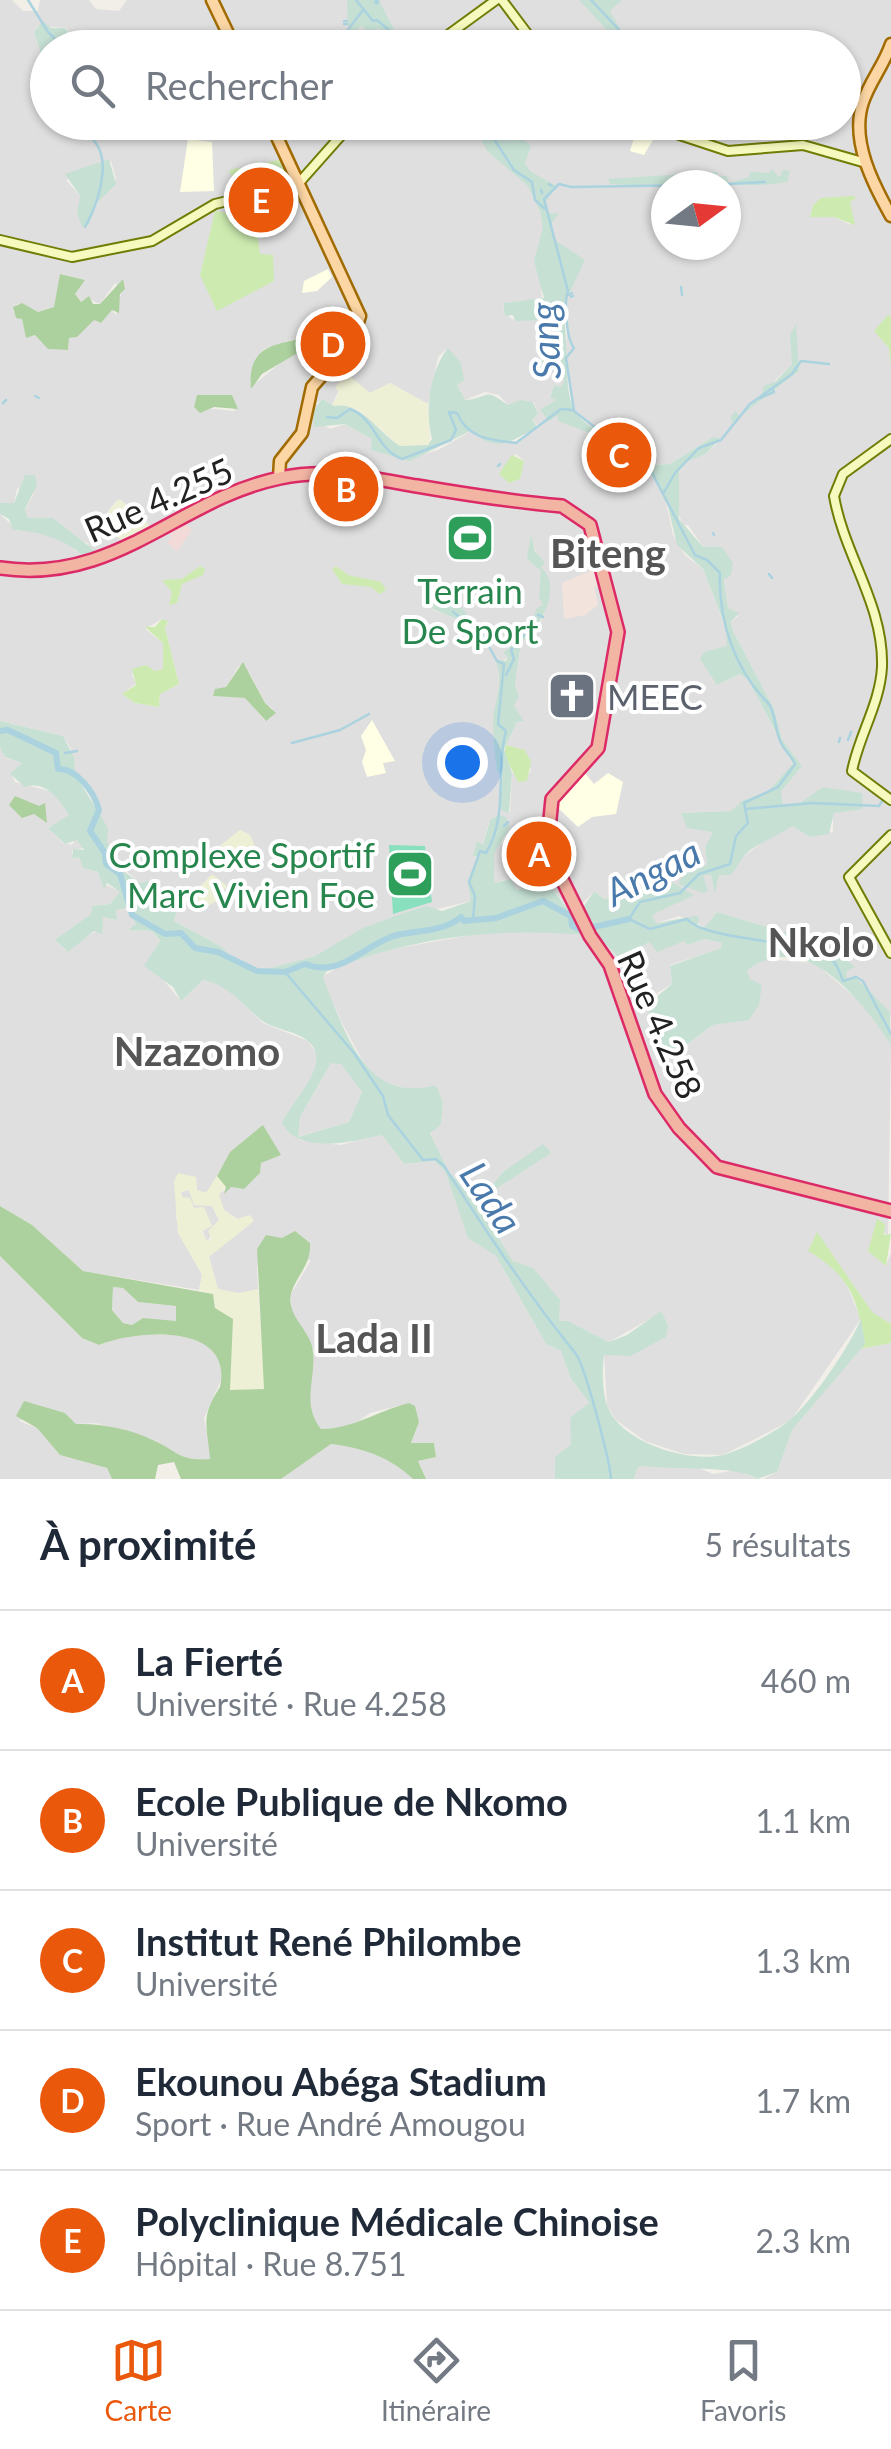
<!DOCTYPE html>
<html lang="fr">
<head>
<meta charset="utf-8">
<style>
  :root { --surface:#fff; --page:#f2f2f3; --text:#1f2937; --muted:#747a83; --line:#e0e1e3; --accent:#ea580c }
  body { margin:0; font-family:Lato,sans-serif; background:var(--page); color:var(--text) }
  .compass { position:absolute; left:651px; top:170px; width:90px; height:90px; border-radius:50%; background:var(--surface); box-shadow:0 2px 8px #0004; rotate:75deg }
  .you { position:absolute; left:462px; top:762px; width:35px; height:35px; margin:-25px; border:8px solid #fff; border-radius:50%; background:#1a73e8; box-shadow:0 0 0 15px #1a73e833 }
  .badge { display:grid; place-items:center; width:65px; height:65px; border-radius:50%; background:var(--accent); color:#fff; font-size:32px; font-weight:700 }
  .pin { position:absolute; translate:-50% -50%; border:5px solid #fff; box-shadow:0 2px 10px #0006 }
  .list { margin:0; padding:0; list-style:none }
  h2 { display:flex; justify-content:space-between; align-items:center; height:130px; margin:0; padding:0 40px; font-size:42px }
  h2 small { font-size:32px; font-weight:400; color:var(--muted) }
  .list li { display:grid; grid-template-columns:65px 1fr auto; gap:30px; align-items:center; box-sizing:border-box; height:140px; padding:0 40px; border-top:2px solid var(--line) }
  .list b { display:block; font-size:38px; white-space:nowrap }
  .list p { margin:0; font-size:32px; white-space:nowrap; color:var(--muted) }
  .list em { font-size:32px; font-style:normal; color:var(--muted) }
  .icon { flex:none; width:55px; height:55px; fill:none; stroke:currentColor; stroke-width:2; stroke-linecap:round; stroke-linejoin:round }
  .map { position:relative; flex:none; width:891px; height:1479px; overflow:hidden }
  .search { position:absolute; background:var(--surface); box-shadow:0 2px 8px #0004; left:30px; right:30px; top:30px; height:110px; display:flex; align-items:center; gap:25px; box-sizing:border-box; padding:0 35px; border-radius:55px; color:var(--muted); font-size:38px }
  .sheet { height:830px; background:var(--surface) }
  nav { display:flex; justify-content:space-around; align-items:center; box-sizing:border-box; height:140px; border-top:2px solid var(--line); background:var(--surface); font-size:28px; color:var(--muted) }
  nav a { display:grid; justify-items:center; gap:5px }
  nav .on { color:var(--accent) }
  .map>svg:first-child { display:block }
  .residential { fill:#e0dfdf; fill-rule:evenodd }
  .commercial { fill:#f2dad9 }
  .education { fill:#ffffe5 }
  .military { fill:#f3e3dd }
  .farmland { fill:#eef0d5; fill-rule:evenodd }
  .grass { fill:#cdebb0 }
  .forest { fill:#add19e; fill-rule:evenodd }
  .wetland { fill:#c6e0d4; fill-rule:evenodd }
  .pitch { fill:#88e0be }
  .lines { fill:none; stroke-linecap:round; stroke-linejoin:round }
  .stream { stroke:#aad3df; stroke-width:2.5 }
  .river { stroke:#aad3df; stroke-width:6 }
  .secondary-casing { stroke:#707d05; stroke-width:12 }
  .primary-casing { stroke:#a06b00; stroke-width:15 }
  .trunk-casing { stroke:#dc2a67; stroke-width:16 }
  .secondary { stroke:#f7fabf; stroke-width:8 }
  .primary { stroke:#fcd6a4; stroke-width:10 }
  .trunk { stroke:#f2b4a3; stroke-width:11 }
  .labels { text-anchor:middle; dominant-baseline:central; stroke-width:8; stroke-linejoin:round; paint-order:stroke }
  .street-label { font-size:35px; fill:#222; stroke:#fff }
  .leisure-label { font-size:35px; fill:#27864d; stroke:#fff }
  .worship-label { font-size:35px; fill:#5b616d; stroke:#fff; text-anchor:start }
  .water-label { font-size:38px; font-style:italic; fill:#4a7aab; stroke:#fff }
  .quarter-label { font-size:40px; font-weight:bold; fill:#555; stroke:#fff }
</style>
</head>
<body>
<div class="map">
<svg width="891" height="1479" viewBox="0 0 891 1479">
  <rect width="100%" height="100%" fill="#f2efe9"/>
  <path class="residential" d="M0,0H12L23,11H38L40,0H89L96,9L119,11L127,0H891V1016L856,978L847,979L845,972L854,967L842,956L831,958L824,933L805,938L717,912L705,927L679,916L657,923L652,917L677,888L658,878L629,896L604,899L594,891L582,904L593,922L587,927L615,953L626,972L639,948L649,942L670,946L684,940L687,945L705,939L722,943V948L670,965L672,984L657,993L651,1033L664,1053L673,1056L713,1025L750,1019L747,970L761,959L815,963L872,1012L891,1045L888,1238L877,1220L886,1265L891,1253V1324L872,1313L816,1233L840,1269L861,1319L791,1420L769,1432L723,1455L684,1454L645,1441L616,1420L607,1406L604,1354L631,1356L666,1337L662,1312L609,1342L568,1321H559L533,1268L513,1261L480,1208L488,1194L550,1153L503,1172L478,1202L449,1172L430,1132L441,1125L443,1102L436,1085L414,1091L378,1080L367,1069L342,1023L322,977L345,963L376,952L504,929L572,931L582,935L580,922L552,888L541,890L538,884L516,891L505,879L494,884V854L498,843L503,844L509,823L495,817L489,822L483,845L477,841L471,901L374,924L315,956L263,970L232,959L222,947L174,921L177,910L168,911L157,903L152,880L140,883L100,849L103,825L97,805L75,774L71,749L63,736L0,721V514L18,531L27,528L67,542L77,552L89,544L71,536L53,518H28L25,510L34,493L17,488L14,503H0ZM38,26L66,28L78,43L91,48H844V122H109L96,132L97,137L72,139L62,131L67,123L48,122L47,72L34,32ZM111,161L116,179L81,225L80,196L66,180ZM666,185H726V245H666ZM855,197L850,202L851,225L834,217L810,216L813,205L821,199ZM61,274L84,280L75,294L81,302L86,298L100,304L115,283L122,290L116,315L112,310L101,323L94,320L85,325L77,337L69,338L68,350L50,349L35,335L26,337L22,319L13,311L17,304L38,312L54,307ZM541,289L562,309L568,322L565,356L574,411L603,438L566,423L559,415L542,414L557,400L550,397L554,385L561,387L564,380L560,371L536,367L549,341L557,347V306L515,321L504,313L503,303L542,300ZM325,329L317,344L284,360L256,383L252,379L255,359L264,349ZM794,348L799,371L739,416L792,364ZM446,349L461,365L457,385L465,400L485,392L499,395L508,405L534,402L538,414L532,420L539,427L519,442L477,436L471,431L438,450L405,459L373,450L372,439L345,424L330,429L315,420L317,403L322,399L332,405L339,390L370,393L390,383L428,404L438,357ZM197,395H232L235,411L194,407ZM713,437L721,439L706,454L686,462L679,473L676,508L683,525H688L703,547L711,548L731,574L724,580L728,608L738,616L731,622L733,631L774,709L782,739L802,766L781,792V801L783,806L798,803L823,790L859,793L853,808L833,813V832L810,837L792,825L776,832L719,875L715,893L711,875H702L708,891L681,881L688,863L702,869L707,864L705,847L713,835V831L690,828L681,813L731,811L768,791L793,765L748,680L740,674L717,685L708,666L728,646L726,629L703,569L685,555L673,535L665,497L645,464L649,460L654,465L670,464ZM516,454L524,461L520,479L508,483L503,470ZM122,500L133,527L141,525L137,538L124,542L100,522L116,501ZM530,534L548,585L549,599L538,630L526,639L544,603L541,571L530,553ZM436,601L458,603L478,636L461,628L456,619L432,609ZM162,619L168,623L165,628L179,684L160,694L159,707L135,703L127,690L136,684L132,674L145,665L155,671L163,669V643L145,629ZM522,638L515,684L519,696L514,706L523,721L517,722L506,745L525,750L531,770L529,774L512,773L510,813L498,809L503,775L497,770L494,720L500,705L498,666L508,657L504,654ZM239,666L249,672L265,703L273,709L265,721L246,698L213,696L226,687ZM240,830L249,834L253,850L261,859L229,871L211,853ZM208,880L227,887L203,910L196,902L200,886Z
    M0,747L6,758L22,763L11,774L15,782L53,792L69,814L68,820L48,827L63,843L72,845L76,839L84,848L72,850V859L80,857L87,869L98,872L102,883L121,892L110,904L92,906L91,914L56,941L65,950L96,931L103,917L117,920L116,910L126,908L136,924L128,930L152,931L160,942L156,971L181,1001L203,980L222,983L263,1023L308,1041L316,1053V1072L282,1123L300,1140L340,1145L382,1135L404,1164L434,1161L445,1171L468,1237L496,1256L546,1344L561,1351L570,1377L589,1403L571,1444L555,1457V1479H426L418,1461L436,1457L434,1443L411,1444L419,1422L409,1403L370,1413L349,1428L321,1429L311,1416L309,1380L314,1350L291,1313V1294L311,1260L257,1266L258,1289L239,1294L218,1289L209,1257L238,1219L224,1210L218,1194L231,1187L244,1189L260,1173L261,1163L278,1154L244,1142L230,1153L207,1193L197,1190L195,1177L177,1196L176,1218L202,1275L199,1290L83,1271L32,1225L0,1206Z
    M331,1063H341L362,1092L349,1122L297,1137L300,1117Z
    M189,1190L199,1203L212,1206L219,1220L207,1242L194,1208L182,1198L181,1192Z
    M0,1256L82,1338L99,1345L123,1335H181L208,1345L220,1360L222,1378L204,1418L211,1459L183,1460L155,1440L96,1423L76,1424L65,1413L45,1409L19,1421L37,1428L60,1455L107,1468L112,1479H0Z
    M113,1287L123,1288L138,1302L177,1306L176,1322L143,1318L132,1325L123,1323L112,1310Z
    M891,1343V1479H763L777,1472L792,1430L860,1349Z
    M331,1444L362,1448L400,1466L413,1479H281Z
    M638,1466L696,1467L713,1474L737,1470L757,1479H634Z"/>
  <path class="commercial" d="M183,522L192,530L177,551L167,542L172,538L168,532Z"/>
  <path class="education" d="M638,125L658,131L644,155L630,151Z
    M188,139L212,142L214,191L180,192Z
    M328,269L332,277L317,291L302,293L304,281Z
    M372,720L395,761L383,763L386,773L367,777L362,762L366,750L361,736Z
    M584,772L594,784L608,773L623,782L616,814L592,817L578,827L553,803Z"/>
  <path class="military" d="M599,567L604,586L594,587L598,605L585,615L564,619L562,583Z"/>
  <path class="farmland" d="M347,374L370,393L390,383L428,404L430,444L415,449L400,446L358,409L332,405L339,393L335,387Z
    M119,499L133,510V527H140L141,518L153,529L124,542L100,522Z
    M240,830L251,836L260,861L219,871L208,856Z
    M212,874L227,886L215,902L200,910L197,890Z
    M178,1173L196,1177L197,1190L206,1193L217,1176L226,1187L219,1194L224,1210L237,1219L250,1215L254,1221L209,1257L218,1289L239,1293L258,1289L265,1390H230L213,1294L199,1290L202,1275L178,1233L174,1182ZM189,1190L194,1205L212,1206L219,1220L208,1231L212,1239L208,1242L201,1232L212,1226L204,1207L194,1208L190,1198L182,1197L181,1192Z"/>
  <path class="grass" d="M284,159L293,183L240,194L229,170Z
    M853,196L856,198L850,202L855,225L834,217H810L813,205L821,198Z
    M215,211L255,218L260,254L273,255L274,281L217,311L200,275Z
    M888,315L891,317V367L889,348L874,331Z
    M512,455L524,461L520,479L509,483L499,474Z
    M200,566L205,569L203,575L182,584L177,603L169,605L172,592L162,580L182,579Z
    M336,566L348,575L381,582L386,590L380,594L371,587L342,584L332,569Z
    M162,619L168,621L165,628L179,684L160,694L159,707L135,703L122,694L136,685L132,669L146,665L155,671L163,669V643L145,627H155Z
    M506,745L525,750L531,762L527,781L518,782L504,754Z
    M877,1219L885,1224L884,1235L891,1234L886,1266L868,1251Z
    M817,1232L872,1312L891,1324V1343L860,1349L865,1344C857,1297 849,1275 808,1251Z"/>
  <path class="forest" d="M60,274L85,280L75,294L81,302L89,296L93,304H100L123,279L125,289L120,294L119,313L112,310L101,323L94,320L77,337L69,338L68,350L48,349L35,335L26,338L22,319L16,318L13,307L22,303L38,312L54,307Z
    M332,317L338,324L333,332L262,374L251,389C245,324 310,356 332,317Z
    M197,395H232L238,409L214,407L200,413L194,407Z
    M243,662L265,703L276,713L266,721L245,698L213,696L215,689L226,687Z
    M15,796L39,806L45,803L47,823L34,814L22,818L9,805Z
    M263,1125L281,1155L261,1163L260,1173L244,1189L231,1187L224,1194L226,1187L217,1176L230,1152Z
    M0,1206L32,1225L83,1271L213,1294L215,1308L233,1319L230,1390L264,1389L257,1249L266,1235L282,1238L295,1231L310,1243C311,1266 297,1274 291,1294C286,1317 312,1331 313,1352C316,1380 301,1404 321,1429C353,1429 377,1411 409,1403L415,1406L419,1422L411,1443H434L436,1457L418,1461L426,1479H413C390,1457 363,1448 331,1444L281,1479H181L174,1462L158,1465L155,1479H112L107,1468L60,1455L37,1428L16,1416L24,1401L65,1413L76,1424C100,1423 131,1429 153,1440C179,1452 178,1461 210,1459C207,1425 200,1417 220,1387C234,1322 136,1330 99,1345L82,1338L0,1256ZM113,1287L123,1288L138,1302L176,1306V1321L143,1318L132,1325L123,1323L112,1310Z"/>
  <path class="wetland" d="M347,0H379L396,33L393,37L378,28L368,33L361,25L358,28L367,44L361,47L348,25Z
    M579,0H622L610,11L622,32L660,47H623Z
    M43,21L51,28H65L78,43L91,47L48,48L47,72L34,32Z
    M67,122H108L109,124L96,132L98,137L80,140L62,131Z
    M473,123H485L505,141L518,134L531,146L525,163L530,171L556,186L546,202L549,213L559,214L551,224L555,240L585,260L562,309C570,335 562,395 576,413C584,423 595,429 603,438L558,421V415L549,421L540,410L556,400L550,398L554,385L561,387L564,380L559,371L536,368L543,360L537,348L541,330L548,332L550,344L556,346L552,312L557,306H551L545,320L515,321L513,315L505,316L503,303L544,298L534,261L543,227L540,211L528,186L487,151Z
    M109,159L116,184L96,204L89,225L82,227L77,213L80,196L65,174Z
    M772,169L779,177L783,170L790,171L787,182C752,189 713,181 678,183C654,185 636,186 610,184L608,179L717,172V176H727L728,183L749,177L750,172L769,173Z
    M796,324L799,371L739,417L706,454L686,462L679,472V519L703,547H722L733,563L731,575L724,580L728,608L739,613L731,622L733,631L774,709L782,739L802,766L781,792L783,805L801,802L823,787L862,793L863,809L834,813L829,834L810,837L792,826C779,836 759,842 747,853C742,857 736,869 731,875H719L715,894L711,875H703L708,891L704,893L678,884L689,863L702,868L707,864L705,847L713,832L687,828L681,813L731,811L742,801L768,791L793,764L748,680L740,674L717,685L700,659L704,652L727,646L726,628L703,569L677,545L666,498L645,464L649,459L654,465L670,464L713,437L721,438L733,422L730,417L736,411L739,416L761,396L764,386L776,381L792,364L790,335Z
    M448,348L461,363L464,380L457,385L465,400C491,398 482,386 508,405L520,400L533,402L538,414L532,420L538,428C508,440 502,455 470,431L410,461L371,450L372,439L345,424L314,427L313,411L322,399L334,406C362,401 378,433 400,446L428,445L432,439C424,409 431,369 448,348Z
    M25,475H35L37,485L25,509L28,518H53L95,551L82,555C63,538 36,531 13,530L9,519L0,514V503H14Z
    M531,533L535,551L545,563L541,567C564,588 539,629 521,643L515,684L519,696L514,706L524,721L517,722L504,749L512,773L509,813L498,809L503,776L497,771C495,755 493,738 493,722C494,698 504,690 496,660L506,661L508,657L503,653L527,633L537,608L543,605L539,597L541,571L527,559Z
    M436,601L458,603L478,628V637L464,631L456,619L431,608L430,603Z
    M0,721L63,736L74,757L75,774L108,828L107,842L126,873L140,883L152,880L158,904L168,911L177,909L174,921L222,947L232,959L263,970L315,956L363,928L395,916L427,906L442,911L471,901L468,883L478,857L473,856L477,841L483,845L490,820L499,815L506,817L510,827L494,854V883L511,879L517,890L538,883L541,890L552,888L587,935C500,927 408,937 326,972L323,978C345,1030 364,1105 436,1085L443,1102L441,1125L430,1133L449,1172L478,1202L503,1172L543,1144L551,1153L488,1194L480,1208L513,1261L533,1268L560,1300L559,1321H568L609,1342L627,1335L661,1311L668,1325L666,1337L631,1356L604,1355C602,1370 602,1393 608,1408C623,1443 688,1463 723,1455C742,1450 776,1432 791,1419C813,1400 850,1346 861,1319L865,1344L792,1430L777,1472L757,1479C738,1465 673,1470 645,1466L638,1467L634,1479H555V1457L571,1444L570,1418L589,1403L570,1377L561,1351L546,1344L496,1256L468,1238L445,1171L434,1161L404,1164L382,1135C353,1142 298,1155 282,1123C291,1101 333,1064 309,1042C296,1030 273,1030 260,1019C242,1004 227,984 203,980L181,1001L173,987L144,966L160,941L152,931L128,930L136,924L126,908L116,910L117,920L103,917L102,934L94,931L68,952L55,940L91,914L92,906L110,904L120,892L107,883L104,889L98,872L83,868L79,857L72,859L73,849L84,850L77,840L65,844L48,828L69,815C59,799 45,780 25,787L10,774L22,763L5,757L0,747ZM331,1063L341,1064L362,1092L349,1122L298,1137L300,1117Z
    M663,877L694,895L656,913L652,917L657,923L695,916L699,917L697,926L705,927L717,912L805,938L828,934L831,958L841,955L855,967L846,972L847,978H856L890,1012L891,1045C862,1001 806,927 747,970L750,979L762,985L759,1005L749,1020L713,1025L672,1056C651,1048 650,1024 648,1004L672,984L670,966L721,948L722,943L705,939L687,945L684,941L657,952L649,942L639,948L645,969L626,972L615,953L587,927L593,922L582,909L594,891L604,899L636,894L639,887Z"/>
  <path class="pitch" d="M389,845L425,846L432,902L393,914Z"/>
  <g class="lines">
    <path class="stream" d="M28,0L48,32L64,48
      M356,0L373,21L377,20L397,37
      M591,0L623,34L646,48
      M375,2L378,0
      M376,3H378
      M344,21H347
      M344,24H347
      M350,39L352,36
      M334,48L363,10
      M77,122L78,131C119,144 100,200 85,227
      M483,122L514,170L532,182L535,200L545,209
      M579,122L577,128L582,130
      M549,184L552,186
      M699,185L571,187L559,184L544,199L568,291C564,301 566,338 574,348L566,358L574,411L651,471L695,555L707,560L720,573C718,622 736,671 768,703C775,710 775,728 779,738C782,749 791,755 795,764L778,787L744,803L748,823L736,836L730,864L699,874L680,893L640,902L629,919L650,929L687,919C707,942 804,938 832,960C838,965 840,974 843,981L856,977L863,981L891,1034
      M710,185L765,182
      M541,190L542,193
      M681,287L682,295
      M569,295L572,293
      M571,297L573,296
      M35,396L39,398
      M760,398L774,392L772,388
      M3,403L6,400
      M327,417L337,418L350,409C376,419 376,449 402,459L451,440L456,430L449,412L457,413C468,439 491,440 516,443L561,409L573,410
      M498,466L500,464
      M663,494L675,473L699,448L721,440L750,404L792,374L801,361L829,364
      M713,533L714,535
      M769,574L772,578
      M453,612L482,634L497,661L504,664L498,724L506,731C495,770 509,815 486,853L480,851L469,882L475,896L473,920
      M538,615L543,617
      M506,675L514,659L511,650L534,624
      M848,740L851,732
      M839,742L840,738
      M292,743L340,730L369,714
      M65,753L77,751
      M746,809L812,803L879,806L885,797
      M504,826L508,822
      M285,972L354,1053L383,1096L388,1115L423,1160L436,1159L444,1166C486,1231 528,1295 576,1354C585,1366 610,1461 611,1479"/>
    <path class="river" d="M0,731L8,730L56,753L58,769C76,768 94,791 99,810L90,831L105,853L106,864L120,874L132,915L165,934L181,933L195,948L218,952L257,971L285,972L305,964C342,979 365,943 397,935C420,930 445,931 461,917L464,921L496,918L543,901L571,916L572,926L581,930L629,919"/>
    <g class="secondary-casing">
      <path id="secondary" d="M502,0L538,48
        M430,48L496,0
        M640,122L728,151L803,145L866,163
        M0,240L72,257L152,241L215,204L298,184L353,122
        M891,439L843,474L834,496C844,555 884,605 882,667C880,704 859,735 852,771L891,800
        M891,835L849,877L891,953"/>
    </g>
    <g class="primary-casing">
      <path id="primary" d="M212,0L235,48
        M891,44C884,65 870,81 863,102C850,140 873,184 891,216
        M270,122L360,316L352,341L312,387L302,433L280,461L279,478"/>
    </g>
    <g class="trunk-casing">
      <path id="trunk" d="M0,568C116,585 178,499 280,478C328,468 370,478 417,486C464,494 514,502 562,506L590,525L618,632L598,748L552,799L547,849L590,936L610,965L655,1094L679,1128L717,1167L891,1211"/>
    </g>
    <use href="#secondary" class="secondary"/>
    <use href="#primary" class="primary"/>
    <use href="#trunk" class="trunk"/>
  </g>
  <defs>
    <g id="stadium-square" transform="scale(2.5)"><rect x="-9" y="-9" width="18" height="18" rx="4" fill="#2e9e5b" stroke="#fff"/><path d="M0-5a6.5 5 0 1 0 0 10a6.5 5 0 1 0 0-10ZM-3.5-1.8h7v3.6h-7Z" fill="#fff"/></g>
    <g id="church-square" transform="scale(2.5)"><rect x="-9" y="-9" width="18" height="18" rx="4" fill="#6b7280" stroke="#fff"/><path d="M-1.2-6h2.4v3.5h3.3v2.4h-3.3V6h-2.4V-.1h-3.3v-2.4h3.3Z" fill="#fff"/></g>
  </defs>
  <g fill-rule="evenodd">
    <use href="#stadium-square" x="470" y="538"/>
    <use href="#church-square" x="572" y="696"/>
    <use href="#stadium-square" x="410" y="874"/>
  </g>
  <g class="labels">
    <g class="street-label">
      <text transform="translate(158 499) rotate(-24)">Rue 4.255</text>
      <text transform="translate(661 1024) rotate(66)">Rue 4.258</text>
    </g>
    <g class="leisure-label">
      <text x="470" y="590">Terrain<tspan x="470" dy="40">De Sport</tspan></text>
      <text x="375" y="854" text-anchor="end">Complexe Sportif<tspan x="375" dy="40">Marc Vivien Foe</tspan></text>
    </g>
    <g class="worship-label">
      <text x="607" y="696">MEEC</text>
    </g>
    <g class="water-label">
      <text transform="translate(544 341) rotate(-93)">Sang</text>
      <text transform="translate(652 871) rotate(-27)">Angaa</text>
      <text transform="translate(492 1197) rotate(56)">Lada</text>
    </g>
    <g class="quarter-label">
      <text x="608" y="553">Biteng</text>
      <text x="821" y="942">Nkolo</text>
      <text x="197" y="1051">Nzazomo</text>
      <text x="374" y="1338">Lada II</text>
    </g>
  </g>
</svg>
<svg class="compass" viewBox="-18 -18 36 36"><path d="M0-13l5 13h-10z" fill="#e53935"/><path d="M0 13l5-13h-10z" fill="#747a83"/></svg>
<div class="you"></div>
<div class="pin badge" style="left:539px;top:854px">A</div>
<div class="pin badge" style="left:346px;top:489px">B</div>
<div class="pin badge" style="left:619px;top:455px">C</div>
<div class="pin badge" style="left:333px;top:344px">D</div>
<div class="pin badge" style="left:261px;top:200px">E</div>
<div class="search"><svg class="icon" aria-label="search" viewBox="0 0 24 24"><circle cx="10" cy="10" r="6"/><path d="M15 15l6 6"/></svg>Rechercher</div>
</div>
<section class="sheet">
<h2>À proximité<small>5 résultats</small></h2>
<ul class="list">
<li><span class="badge">A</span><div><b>La Fierté</b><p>Université · Rue 4.258</p></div><em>460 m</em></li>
<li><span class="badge">B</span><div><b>Ecole Publique de Nkomo</b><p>Université</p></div><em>1.1 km</em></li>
<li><span class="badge">C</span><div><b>Institut René Philombe</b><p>Université</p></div><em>1.3 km</em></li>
<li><span class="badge">D</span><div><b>Ekounou Abéga Stadium</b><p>Sport · Rue André Amougou</p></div><em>1.7 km</em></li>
<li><span class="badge">E</span><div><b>Polyclinique Médicale Chinoise</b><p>Hôpital · Rue 8.751</p></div><em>2.3 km</em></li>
</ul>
</section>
<nav>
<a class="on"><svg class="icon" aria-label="map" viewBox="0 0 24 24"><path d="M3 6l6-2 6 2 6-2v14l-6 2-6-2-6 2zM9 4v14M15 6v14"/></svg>Carte</a>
<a><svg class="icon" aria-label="directions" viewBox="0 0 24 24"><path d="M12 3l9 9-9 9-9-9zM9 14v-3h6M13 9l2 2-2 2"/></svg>Itinéraire</a>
<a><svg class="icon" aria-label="saved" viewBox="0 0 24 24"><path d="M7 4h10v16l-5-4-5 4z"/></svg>Favoris</a>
</nav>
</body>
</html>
